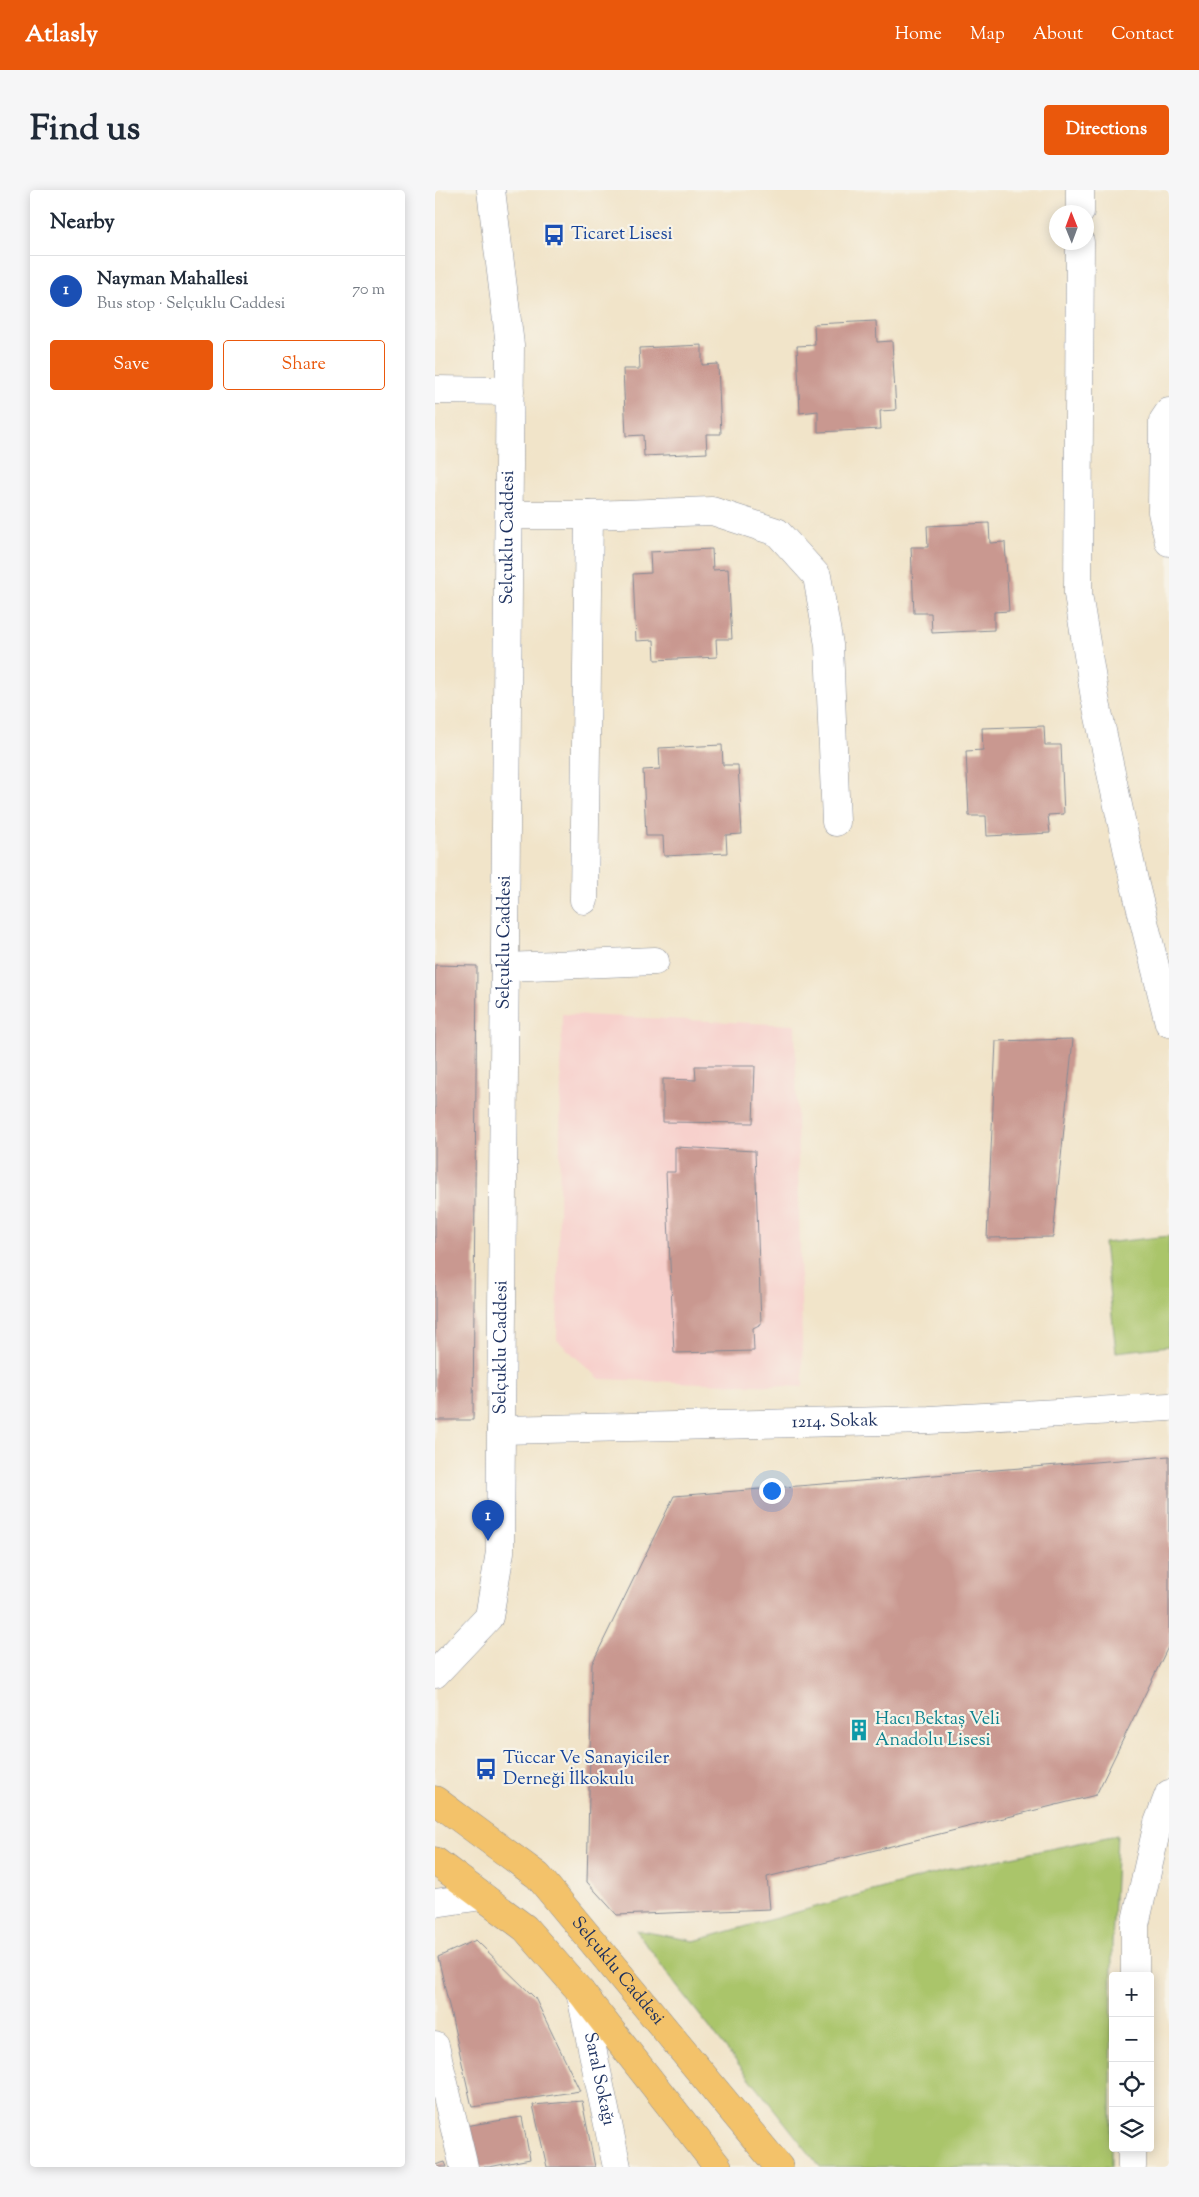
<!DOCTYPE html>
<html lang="en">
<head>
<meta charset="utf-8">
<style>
  :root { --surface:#fff; --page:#f6f6f7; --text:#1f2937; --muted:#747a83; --line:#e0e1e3; --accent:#ea580c }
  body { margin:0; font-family:"Sorts Mill Goudy",serif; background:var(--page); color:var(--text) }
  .controls { position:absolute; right:15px; bottom:15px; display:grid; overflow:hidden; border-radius:5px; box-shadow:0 2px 12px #0003 }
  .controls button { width:45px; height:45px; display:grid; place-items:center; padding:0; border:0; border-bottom:1px solid var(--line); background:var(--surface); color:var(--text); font:25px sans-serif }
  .compass { position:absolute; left:614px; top:15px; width:45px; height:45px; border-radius:50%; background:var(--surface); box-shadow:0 2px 12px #0003; rotate:359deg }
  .you { position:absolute; left:336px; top:1300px; width:18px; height:18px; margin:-12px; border:4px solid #fff; border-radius:50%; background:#1a73e8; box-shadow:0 0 0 8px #1a73e833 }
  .badge { display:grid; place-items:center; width:32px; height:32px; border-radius:50%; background:var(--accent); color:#fff; font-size:16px; font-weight:700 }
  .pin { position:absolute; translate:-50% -41px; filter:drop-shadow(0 1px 2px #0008) }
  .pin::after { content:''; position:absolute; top:26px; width:18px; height:15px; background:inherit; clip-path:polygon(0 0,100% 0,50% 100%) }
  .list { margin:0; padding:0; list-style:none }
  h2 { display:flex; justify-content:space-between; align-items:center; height:65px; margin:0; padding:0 20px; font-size:21px }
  h2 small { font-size:16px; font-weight:400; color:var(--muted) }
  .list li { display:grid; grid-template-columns:32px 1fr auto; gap:15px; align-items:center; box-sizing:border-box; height:70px; padding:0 20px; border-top:1px solid var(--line) }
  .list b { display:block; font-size:19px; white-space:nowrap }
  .list p { margin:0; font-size:16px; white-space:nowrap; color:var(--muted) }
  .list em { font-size:16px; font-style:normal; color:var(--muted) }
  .actions { display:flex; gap:10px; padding:15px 20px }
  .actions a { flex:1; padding:11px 0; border:1px solid var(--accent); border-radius:5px; text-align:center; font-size:18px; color:var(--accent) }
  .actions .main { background:var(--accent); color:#fff }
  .icon { flex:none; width:28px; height:28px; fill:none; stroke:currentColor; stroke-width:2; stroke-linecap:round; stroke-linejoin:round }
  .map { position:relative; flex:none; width:734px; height:1977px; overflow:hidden; border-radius:5px }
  header { display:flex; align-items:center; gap:30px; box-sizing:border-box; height:70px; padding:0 25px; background:var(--accent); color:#fff }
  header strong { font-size:24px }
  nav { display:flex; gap:28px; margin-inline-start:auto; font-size:18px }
  .intro { display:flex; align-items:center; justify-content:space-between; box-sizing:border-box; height:120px; padding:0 30px }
  h1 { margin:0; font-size:35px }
  .button { padding:12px 22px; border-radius:5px; background:var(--accent); color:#fff; font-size:18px; font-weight:700 }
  main { display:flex; gap:30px; padding:0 30px }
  aside { flex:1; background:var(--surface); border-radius:5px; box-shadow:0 2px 12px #0003 }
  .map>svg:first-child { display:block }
  .built { fill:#f7d0cc }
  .green { fill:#aac56b; stroke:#627a64 }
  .building { fill:#c99890 }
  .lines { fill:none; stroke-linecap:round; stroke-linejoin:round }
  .minor-casing { stroke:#868a94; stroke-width:29 }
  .major-casing { stroke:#868a94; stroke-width:29 }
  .minor { stroke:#fff; stroke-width:28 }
  .major { stroke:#f3c26a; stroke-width:28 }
  .labels { text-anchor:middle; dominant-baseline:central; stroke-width:4.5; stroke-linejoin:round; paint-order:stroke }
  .transit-label { font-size:18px; fill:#164399; stroke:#f7f3e8; text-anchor:start }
  .street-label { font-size:18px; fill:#1b2f5e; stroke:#f7f3e8 }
  .culture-label { font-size:18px; fill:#0d838f; stroke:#f7f3e8; text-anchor:start }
</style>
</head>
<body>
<header>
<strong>Atlasly</strong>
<nav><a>Home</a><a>Map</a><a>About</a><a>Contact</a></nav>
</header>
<div class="intro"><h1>Find us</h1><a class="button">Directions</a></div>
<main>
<aside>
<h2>Nearby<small></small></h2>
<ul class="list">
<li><span class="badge" style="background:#1a4fb4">1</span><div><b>Nayman Mahallesi</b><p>Bus stop · Selçuklu Caddesi</p></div><em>70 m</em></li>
</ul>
<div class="actions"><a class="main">Save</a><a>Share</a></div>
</aside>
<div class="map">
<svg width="734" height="1977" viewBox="0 0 734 1977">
  <rect width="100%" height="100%" fill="#f7f3e8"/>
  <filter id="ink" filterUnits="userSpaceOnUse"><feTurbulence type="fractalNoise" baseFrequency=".02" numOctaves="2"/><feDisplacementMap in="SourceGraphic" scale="10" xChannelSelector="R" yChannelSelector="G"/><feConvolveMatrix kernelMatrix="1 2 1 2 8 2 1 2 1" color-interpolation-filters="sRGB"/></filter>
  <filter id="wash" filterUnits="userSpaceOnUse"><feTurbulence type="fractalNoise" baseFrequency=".0096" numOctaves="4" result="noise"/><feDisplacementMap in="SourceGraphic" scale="20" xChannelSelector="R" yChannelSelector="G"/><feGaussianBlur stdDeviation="1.12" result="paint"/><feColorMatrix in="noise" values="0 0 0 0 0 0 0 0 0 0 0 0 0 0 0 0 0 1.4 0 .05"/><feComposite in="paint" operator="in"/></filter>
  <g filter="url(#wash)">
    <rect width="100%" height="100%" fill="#f1e4c9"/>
    <path class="built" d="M127,824L360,835L368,1197L165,1189L122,1150Z"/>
    <path class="green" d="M734,1046V1156L681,1162L669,1053Z
      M682,1645L677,1754L676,1977H385L240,1794L201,1740L259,1751L509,1681Z"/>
    <g id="blocks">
      <path class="building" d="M441,131L442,152L457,151L461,220L445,221L446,239L383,242V221L365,223L362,156L380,155L379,134Z
        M267,155V175L283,174L286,244H271L272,263L209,266L208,245L191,246L188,179H205L204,158Z
        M554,333L555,353L570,352L574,421L559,422V440L497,443L496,423H479L476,357H493L492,336Z
        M277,359L278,380L293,379L297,449H281L282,467L220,470L219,450L201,451L198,384L216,383L215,362Z
        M609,536L610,555H626L629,624L613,625L615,643L552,646L551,626H534L531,561L548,560L547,538Z
        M287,555L288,575H303L307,644L291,645L292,663L229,666L228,646H211L208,580L225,579L224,558Z
        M0,775L42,776L38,1230H0Z
        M638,849L618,1047L552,1048L561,851Z
        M260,876H320L318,933L228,932V889L261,890Z
        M240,957L320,961L326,1134L318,1138L319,1161L239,1163L231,982H240Z
        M734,1266V1455L661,1605L332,1687L335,1719L182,1725L152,1692L157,1474L239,1306Z
        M41,1750L100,1808L145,1901L37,1917L3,1767Z
        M147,1911L160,1977H112L98,1915Z
        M87,1927L95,1969L54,1977H39L30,1936Z
        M10,1972L12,1977H0V1975Z"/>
    </g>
  </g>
  <g filter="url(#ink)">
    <use href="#blocks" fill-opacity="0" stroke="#868a94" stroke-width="1"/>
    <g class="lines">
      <g class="minor-casing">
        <g id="minor">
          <path d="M645,22V0"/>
          <path d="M645,52L643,404L660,508L700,695L734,833"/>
          <path d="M0,200L75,201"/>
          <path d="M734,222L728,231L727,322L734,352"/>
          <path d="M74,325H154L277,321L342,342L382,386L394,455L401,632"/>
          <path d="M149,710L154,325"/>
          <path d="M70,777L220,771"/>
          <path id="s1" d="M66,1240L494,1230L734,1217"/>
          <path id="s2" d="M0,1484L54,1427L65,1362L75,155L56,0"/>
          <path d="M0,1713L47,1706"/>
          <path d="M700,1786V1735L723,1633L734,1604"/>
          <path id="s3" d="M145,1801L182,1977"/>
          <path d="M0,1856L29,1977"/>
          <path d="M697,1977V1958"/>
        </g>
      </g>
      <g class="major-casing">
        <g id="major">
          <path id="s4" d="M0,1610L103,1686L344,1977"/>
          <path d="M0,1671L90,1738L145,1801L283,1977"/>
        </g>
      </g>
      <use href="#minor" class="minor"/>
      <use href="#major" class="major"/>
    </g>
  </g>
  <defs>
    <g id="bus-bare" transform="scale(1.725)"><path d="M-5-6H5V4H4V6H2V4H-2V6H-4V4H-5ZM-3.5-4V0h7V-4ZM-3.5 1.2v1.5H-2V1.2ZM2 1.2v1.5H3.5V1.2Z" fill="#1a4fb4" stroke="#f7f3e8" stroke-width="2.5" paint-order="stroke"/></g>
    <g id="building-bare" transform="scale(1.725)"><path d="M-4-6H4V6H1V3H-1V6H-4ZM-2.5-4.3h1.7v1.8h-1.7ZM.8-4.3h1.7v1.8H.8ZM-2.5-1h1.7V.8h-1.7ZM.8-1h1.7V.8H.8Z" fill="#0f9aa8" stroke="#f7f3e8" stroke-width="2.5" paint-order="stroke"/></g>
  </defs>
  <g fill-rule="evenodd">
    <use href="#bus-bare" x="119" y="45"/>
    <use href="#building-bare" x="424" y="1540"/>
    <use href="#bus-bare" x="51" y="1579"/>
  </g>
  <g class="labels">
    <g class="transit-label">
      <text x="136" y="45">Ticaret Lisesi</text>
      <text x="68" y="1569">Tüccar Ve Sanayiciler<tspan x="68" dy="21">Derneği İlkokulu</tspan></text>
    </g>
    <g class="street-label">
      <text stroke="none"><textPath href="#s2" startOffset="1159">Selçuklu Caddesi</textPath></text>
      <text stroke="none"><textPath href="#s2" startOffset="754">Selçuklu Caddesi</textPath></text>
      <text stroke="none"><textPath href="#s2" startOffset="349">Selçuklu Caddesi</textPath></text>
      <text stroke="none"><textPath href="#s1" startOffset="334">1214. Sokak</textPath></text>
      <text stroke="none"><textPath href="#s4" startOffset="252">Selçuklu Caddesi</textPath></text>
      <text stroke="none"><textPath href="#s3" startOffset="90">Saral Sokağı</textPath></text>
    </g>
    <g class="culture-label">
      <text x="440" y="1530">Hacı Bektaş Veli<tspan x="440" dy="21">Anadolu Lisesi</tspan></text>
    </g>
  </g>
</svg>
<div class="controls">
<button>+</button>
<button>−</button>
<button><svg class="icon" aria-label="locate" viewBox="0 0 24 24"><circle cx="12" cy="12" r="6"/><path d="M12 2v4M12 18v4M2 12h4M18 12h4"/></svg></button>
<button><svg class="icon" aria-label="layers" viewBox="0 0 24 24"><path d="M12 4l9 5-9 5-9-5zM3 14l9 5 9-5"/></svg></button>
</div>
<svg class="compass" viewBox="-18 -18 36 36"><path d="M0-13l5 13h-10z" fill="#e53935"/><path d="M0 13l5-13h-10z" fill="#747a83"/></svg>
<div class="you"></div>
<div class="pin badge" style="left:53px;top:1351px;background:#1a4fb4">1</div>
</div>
</main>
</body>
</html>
